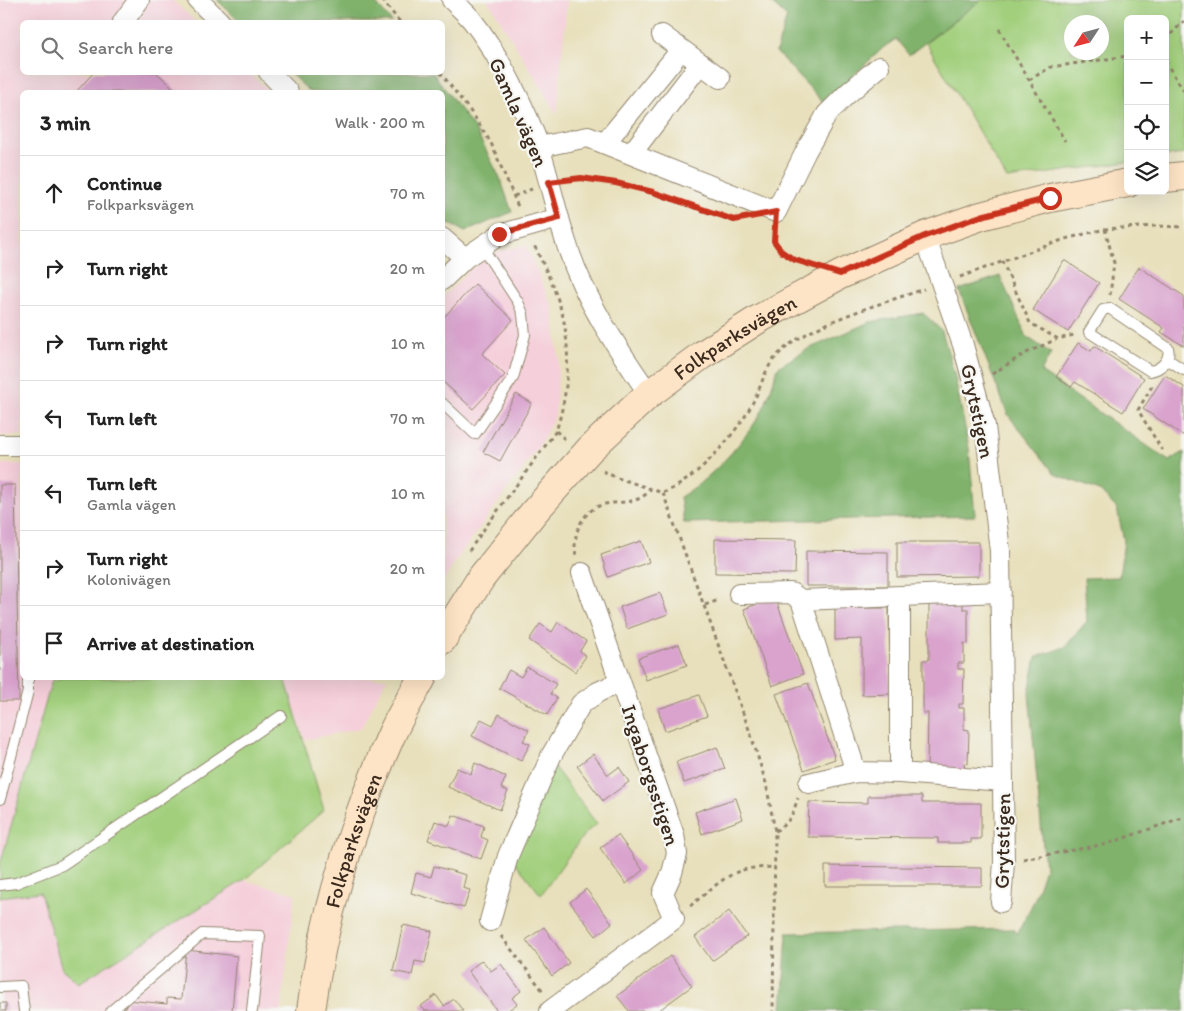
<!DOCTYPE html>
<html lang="en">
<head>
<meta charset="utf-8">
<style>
  :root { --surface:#fff; --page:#f6f6f6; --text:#222; --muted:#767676; --line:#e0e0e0 }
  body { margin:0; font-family:Itim,sans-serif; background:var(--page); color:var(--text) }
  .controls { position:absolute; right:15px; top:15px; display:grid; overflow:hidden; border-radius:8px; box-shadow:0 5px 20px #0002 }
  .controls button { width:45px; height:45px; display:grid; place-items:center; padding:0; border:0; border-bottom:1px solid var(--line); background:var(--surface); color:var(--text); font:25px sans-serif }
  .compass { position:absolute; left:1064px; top:15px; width:45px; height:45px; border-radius:50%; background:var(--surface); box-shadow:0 5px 20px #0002; rotate:234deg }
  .stop { position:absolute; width:15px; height:15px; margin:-11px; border:4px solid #c8321e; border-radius:50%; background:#fff }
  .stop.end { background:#c8321e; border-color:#fff; box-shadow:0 1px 5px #0008 }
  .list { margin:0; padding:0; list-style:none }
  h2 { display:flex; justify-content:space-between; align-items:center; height:65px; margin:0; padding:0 20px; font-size:21px }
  h2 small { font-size:16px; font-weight:400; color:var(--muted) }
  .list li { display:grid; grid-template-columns:32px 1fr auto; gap:15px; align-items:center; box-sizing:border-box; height:75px; padding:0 20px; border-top:1px solid var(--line) }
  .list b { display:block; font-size:19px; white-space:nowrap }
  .list p { margin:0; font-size:16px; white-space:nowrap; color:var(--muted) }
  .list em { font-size:16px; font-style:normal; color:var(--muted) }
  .icon { flex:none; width:28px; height:28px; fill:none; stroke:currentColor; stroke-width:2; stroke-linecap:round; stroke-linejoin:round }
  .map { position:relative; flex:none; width:1184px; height:1011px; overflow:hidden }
  .search { position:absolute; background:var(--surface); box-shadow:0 5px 20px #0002; left:20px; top:20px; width:425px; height:55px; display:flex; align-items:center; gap:12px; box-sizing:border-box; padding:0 18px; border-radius:8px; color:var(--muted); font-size:19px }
  .panel { position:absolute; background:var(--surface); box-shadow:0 5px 20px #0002; left:20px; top:90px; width:425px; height:590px; border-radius:8px }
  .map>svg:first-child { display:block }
  .built { fill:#f5cfda }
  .green { fill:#a1cf7c; stroke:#6e7c4d; fill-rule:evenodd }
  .forest { fill:#80b26c; stroke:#5e6e45 }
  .building { fill:#d9a3ce }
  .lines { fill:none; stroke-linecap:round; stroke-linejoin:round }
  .lane-casing { stroke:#92856d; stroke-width:12 }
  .street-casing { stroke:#92856d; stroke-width:22 }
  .secondary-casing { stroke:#92856d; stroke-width:30 }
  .path { stroke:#92856d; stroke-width:3; stroke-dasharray:4 4; stroke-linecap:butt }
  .lane { stroke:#fff; stroke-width:10 }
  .street { stroke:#fff; stroke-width:20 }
  .secondary { stroke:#fee4c6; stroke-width:28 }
  .route { stroke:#c8321e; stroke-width:6 }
  .labels { text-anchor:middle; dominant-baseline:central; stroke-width:4.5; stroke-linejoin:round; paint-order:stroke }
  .street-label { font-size:21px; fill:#3b2a1e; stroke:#f6f6f2 }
</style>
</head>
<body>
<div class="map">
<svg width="1184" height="1011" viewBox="0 0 1184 1011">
  <rect width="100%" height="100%" fill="#f6f6f2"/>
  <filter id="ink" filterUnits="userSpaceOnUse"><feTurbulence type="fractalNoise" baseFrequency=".02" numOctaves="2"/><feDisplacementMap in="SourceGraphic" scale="10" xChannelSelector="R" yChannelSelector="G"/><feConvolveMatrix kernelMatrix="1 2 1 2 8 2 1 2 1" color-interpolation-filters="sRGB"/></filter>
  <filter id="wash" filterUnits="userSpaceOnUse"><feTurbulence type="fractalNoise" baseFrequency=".0096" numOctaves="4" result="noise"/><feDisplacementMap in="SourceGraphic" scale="20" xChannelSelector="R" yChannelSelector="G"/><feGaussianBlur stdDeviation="1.12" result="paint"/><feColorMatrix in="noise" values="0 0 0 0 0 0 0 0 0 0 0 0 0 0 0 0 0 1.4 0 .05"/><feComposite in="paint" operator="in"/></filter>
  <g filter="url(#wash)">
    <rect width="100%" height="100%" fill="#e8e0bc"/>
    <path class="built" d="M0,0H172L196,22H22V72L249,73L270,92H22V435L0,436Z
      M487,0H567L557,114L494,10Z
      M526,245L552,306L559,360L555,416L539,446L456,560L443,582V298L468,271L497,252Z
      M0,464H22V678H63L52,680L0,865Z
      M285,678H387L361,728L305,740Z
      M244,880L295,894L281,1011H0V897L40,892L62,969L79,983Z"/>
    <path class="green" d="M981,0H1184V154L1165,156V19H1128V162L1007,179L926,43ZM1072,22H1102V52H1072Z
      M63,678H285L324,810L244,880L79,983L62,969L40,892L0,897V865L52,680Z
      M554,767L597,824L585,833L541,895L514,861Z"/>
    <path class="forest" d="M217,0H373L392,22H240Z
      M768,0H981L909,55L896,39L884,47L824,103L776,52L787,17Z
      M290,73H433L476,131L500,178L512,212L465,232L443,220L442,92H310Z
      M1000,276L1027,337L1051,353L1041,372L1169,461L1184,452V1011H782L787,933L1014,929L1017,934L1034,901L1045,868L1029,693L1036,657L1065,647L1087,621L1084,578L1119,577L1124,541L1117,509L1100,491L1055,474L1008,415L959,290Z
      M923,313L942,331L955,377L969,448L975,516L684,523L680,497C709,480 738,448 756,421C767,405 772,385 778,367L808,349L870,322Z"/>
    <g id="blocks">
      <path class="building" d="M94,72H156L178,92H76Z
        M1064,260L1099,283L1068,332L1033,310Z
        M1139,267L1184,296V346L1161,332L1164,328L1119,299Z
        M475,284L513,320L482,354L505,375L473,409L442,381V319Z
        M1078,343L1091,351L1094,346L1144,378L1123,412L1075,382L1071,387L1056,377Z
        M1165,375L1184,387V436L1143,409Z
        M516,394L532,403L500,461L483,452Z
        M0,485H15L19,701H0Z
        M715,539L796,540L795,574L715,573Z
        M641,541L649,562L608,577L601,555Z
        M897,542H979V576L897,577Z
        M806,551L888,552V586H806Z
        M660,593L668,614L627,629L620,607Z
        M775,597L803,674L772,686L744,609Z
        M929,601H963V609H968V644L964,643V663H958V669H964L963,704H959V708H964V729L969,730L968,764L964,763L965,771H927L928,713H923V660H929Z
        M835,608H889L890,694L862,695V639L835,640Z
        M558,622L586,641L580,651L586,656L575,672L529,640L540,624L552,632Z
        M679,644L687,665L646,680L638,658Z
        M527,667L556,684L550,694L557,698L547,715L499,688L509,670L521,677Z
        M808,683L835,759L804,770L776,694Z
        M699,695L707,716L665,731L658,709Z
        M499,714L529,730L523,741L530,744L521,761L472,736L481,719L493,725Z
        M717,747L725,769L684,783L676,762Z
        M593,754L608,775L619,767L629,782L603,801L577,766Z
        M475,763L506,777L501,788L508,791L500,810L448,787L457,768L471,774Z
        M868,796H922V803H981V839H971V843H938V838L808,837L809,802L868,803Z
        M736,798L743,819L702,834L695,812Z
        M453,815L484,826L481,837L488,840L481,859L428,840L435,821L449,826Z
        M618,835L643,870L626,884L600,848Z
        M434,866L466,875L463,888L470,890L464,908L411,893L416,873L431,877Z
        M825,866L982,868V886H825Z
        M586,889L612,923L596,936L570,902Z
        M729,911L747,936L712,961L695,937Z
        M403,925L432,931L425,963L415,961L412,975L393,971Z
        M544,927L569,963L552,976L526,940Z
        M186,950L237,956L232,1011H125L127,1000L167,1004V998L181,999Z
        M670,956L692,986L658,1011H629L617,996Z
        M482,960L491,971L501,964L521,991L512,998L517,1004L507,1011H497L468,971Z
        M436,995L444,1006L454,999L463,1011H425L421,1006Z
        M0,1003H6V1011H0Z"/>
    </g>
  </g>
  <g filter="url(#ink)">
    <use href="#blocks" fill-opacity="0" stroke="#92856d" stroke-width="1"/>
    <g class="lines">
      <g class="lane-casing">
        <path id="lane" d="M1109,308L1168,348C1171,360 1161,369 1150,371L1089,332L1103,310Z
          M1167,359L1184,370
          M442,403L475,434L513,378L525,335L523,314L518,302L482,247
          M0,799L28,691V678
          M0,885L16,883L62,865L281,716
          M0,987L21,986L24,1011
          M111,1011L202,934L260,936L252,1011"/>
      </g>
      <g class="street-casing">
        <path id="street" d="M198,0L220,22
          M452,0C458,6 465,12 471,19C497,51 527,111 540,150C550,182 557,216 568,248C585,301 618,349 649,394
          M123,22L139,0
          M662,35L720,78
          M269,72L288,92
          M605,143L681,50
          M539,147L588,137L776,212L806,151L827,114L847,94L879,67
          M631,154L700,64
          M925,236L963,345L985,426L1000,551L1004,862L1001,902
          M442,238L465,258
          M442,280L465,258L499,235L559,218
          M0,445H22
          M1001,592L801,600L856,772L900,773L1003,781
          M739,594L791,593L801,600
          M900,773V597
          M809,783L856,772
          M490,921L508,856L551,756L581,704L598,692L620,682
          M550,1011L674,919L663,893L672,873L677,854L674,835L582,573"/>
      </g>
      <g class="secondary-casing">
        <g id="secondary">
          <path d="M1165,178L1184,176"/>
          <path id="s1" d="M442,640L481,578L534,512L590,449L649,394L702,355L757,320L840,275L925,236L981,216L1050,198L1128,183"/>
          <path id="s2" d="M311,1011C323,917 352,825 390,738C399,717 411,698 422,678"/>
        </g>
      </g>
      <path class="path" d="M382,0L400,22
        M999,29L1065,141
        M1165,40L1184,21
        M1165,61L1184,91
        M440,72L474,116L491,143L519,209
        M1029,80L1051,67L1128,56
        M569,180C609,175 649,191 686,205C702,210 718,215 734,221L739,220
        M514,196L532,189
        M1105,229L1114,263L1110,295
        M775,230L774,241C784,255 792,259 809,264
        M1002,261L1030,323L1058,339L1074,335
        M960,277L1065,239L1105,229L1156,226L1184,227
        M992,374L1024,354L1057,339
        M1152,386L1138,410L1162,450
        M556,431L567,441
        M603,471L615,477L663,493C671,489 679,486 686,480C708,465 742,426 753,402C761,388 764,370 775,358C804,324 882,304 924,289
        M663,493L751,735L766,783L775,831L773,1011
        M469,551L482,532L556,431C568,395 571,354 563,317C557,292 545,268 534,245
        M576,555C572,536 581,513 599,506C611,501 626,504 638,499C642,498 647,493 651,490
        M705,605L719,600
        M775,831C791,822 792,815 798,798
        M1023,859L1107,844L1184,817
        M690,906C707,893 726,873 747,869C755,867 766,868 775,867
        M501,936L543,991"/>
      <use href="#lane" class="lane"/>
      <use href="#street" class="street"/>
      <use href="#secondary" class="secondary"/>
    </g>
  </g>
  <g class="lines" filter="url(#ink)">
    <path class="route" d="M499,234L559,218L549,182L581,178L616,183L653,192L734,220L776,212L774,241L782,252L795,260L840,274L925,236L981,216L1050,198"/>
  </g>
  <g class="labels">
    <g class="street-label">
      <text transform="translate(519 112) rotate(66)">Gamla vägen</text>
      <text stroke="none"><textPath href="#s1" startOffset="426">Folkparksvägen</textPath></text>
      <text transform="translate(978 411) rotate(78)">Grytstigen</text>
      <text transform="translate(651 775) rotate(72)">Ingaborgsstigen</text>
      <text stroke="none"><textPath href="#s2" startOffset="176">Folkparksvägen</textPath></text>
      <text transform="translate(1002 841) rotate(-89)">Grytstigen</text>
    </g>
  </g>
</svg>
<div class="controls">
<button>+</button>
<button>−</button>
<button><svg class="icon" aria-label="locate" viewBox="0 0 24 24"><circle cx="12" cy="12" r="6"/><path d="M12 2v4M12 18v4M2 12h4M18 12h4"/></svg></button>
<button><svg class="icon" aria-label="layers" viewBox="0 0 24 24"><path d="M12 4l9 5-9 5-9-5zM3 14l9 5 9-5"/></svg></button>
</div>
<svg class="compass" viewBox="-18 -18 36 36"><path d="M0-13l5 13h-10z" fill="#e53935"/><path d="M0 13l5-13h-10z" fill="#767676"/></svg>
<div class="stop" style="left:1050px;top:198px"></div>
<div class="stop end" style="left:499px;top:234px"></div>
<div class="search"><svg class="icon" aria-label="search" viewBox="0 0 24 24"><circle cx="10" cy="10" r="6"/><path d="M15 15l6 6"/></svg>Search here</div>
<section class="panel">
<h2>3 min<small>Walk · 200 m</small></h2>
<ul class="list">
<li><svg class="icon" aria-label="ahead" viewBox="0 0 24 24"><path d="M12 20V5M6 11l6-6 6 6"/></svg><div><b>Continue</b><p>Folkparksvägen</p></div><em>70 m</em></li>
<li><svg class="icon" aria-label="right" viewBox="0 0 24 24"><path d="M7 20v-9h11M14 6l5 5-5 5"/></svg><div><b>Turn right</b></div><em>20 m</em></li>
<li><svg class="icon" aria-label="right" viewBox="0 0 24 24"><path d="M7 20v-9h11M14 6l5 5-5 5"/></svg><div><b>Turn right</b></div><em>10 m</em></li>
<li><svg class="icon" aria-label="left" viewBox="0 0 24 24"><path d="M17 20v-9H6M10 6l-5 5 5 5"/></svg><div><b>Turn left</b></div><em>70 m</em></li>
<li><svg class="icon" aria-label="left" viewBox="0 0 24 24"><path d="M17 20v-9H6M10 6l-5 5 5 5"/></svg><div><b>Turn left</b><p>Gamla vägen</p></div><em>10 m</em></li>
<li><svg class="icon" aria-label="right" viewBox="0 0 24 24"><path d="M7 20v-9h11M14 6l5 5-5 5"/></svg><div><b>Turn right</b><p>Kolonivägen</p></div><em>20 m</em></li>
<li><svg class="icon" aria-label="arrive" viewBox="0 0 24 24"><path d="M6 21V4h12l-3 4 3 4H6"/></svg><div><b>Arrive at destination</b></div></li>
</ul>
</section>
</div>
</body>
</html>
